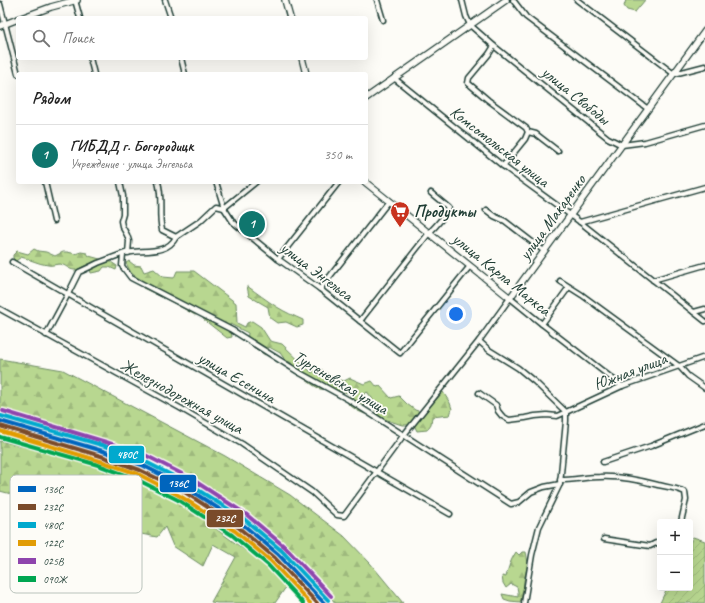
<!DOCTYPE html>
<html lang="ru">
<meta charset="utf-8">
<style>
:root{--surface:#fff;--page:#f2f2f2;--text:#222;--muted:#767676;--line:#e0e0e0;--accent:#0f766e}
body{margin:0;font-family:Caveat,sans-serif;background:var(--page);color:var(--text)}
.controls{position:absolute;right:12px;bottom:12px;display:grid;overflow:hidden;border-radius:4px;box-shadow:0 4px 16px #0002}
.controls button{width:36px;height:36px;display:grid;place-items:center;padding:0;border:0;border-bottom:1px solid var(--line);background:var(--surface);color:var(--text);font:20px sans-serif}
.you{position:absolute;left:456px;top:314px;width:14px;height:14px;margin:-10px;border:3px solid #fff;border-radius:50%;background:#1a73e8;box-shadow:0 0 0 6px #1a73e833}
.badge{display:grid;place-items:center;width:26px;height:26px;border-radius:50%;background:var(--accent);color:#fff;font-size:13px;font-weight:700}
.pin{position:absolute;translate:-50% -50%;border:2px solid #fff;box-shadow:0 1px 4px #0006}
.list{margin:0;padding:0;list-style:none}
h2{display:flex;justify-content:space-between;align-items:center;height:52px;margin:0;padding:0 16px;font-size:17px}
h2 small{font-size:13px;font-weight:400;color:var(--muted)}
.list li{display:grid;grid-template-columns:26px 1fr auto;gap:12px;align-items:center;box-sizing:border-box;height:60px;padding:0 16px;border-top:1px solid var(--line)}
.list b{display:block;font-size:15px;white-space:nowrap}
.list p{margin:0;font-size:13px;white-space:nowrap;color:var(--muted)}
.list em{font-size:13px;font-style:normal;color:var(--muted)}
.icon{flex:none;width:22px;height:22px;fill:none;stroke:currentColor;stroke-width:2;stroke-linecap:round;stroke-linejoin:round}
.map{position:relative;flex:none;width:705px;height:603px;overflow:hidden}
.search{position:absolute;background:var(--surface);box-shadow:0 4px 16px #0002;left:16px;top:16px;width:352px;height:44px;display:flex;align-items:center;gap:10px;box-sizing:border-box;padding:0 14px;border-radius:4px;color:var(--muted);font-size:15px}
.panel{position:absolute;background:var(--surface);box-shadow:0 4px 16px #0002;left:16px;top:72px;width:352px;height:112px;border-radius:4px}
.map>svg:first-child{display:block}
</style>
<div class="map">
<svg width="705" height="603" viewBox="0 0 705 603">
<defs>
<pattern id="forest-firs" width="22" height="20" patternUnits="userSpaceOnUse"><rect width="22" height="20" fill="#b8d790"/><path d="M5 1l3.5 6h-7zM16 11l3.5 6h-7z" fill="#9eb97d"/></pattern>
<pattern id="garden-furrows" width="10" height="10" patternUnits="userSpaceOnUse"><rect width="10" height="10" fill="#b8d790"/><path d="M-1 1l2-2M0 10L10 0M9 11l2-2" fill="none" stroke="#9eb97d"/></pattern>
</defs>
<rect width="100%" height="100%" fill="#fdfcf7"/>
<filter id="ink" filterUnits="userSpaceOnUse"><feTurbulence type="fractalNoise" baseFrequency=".025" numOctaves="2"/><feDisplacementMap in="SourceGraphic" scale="8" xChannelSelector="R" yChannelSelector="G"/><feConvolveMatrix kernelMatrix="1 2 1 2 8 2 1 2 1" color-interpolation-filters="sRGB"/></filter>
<g filter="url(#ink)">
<polygon fill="#b8d790" stroke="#6c8a62" points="626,0 645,0 635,12 627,10 624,6"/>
<g fill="url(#forest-firs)" stroke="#6c8a62">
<path d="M34 249 38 251 46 252 55 256 63 252H67L72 253 75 254 81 252 87 253 89 256 111 262 117 266 116 270 109 267H104L101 271 91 273 89 264C85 265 79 270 75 270 69 270 66 265 60 264 56 264 52 266 48 265 38 264 30 259 21 257L16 261 13 258V255L17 251 28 254Z"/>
<path d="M129 261 134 265 141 266 144 272 154 269 163 277 174 278 177 271H194L236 303 237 323 245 327 247 323 252 321 261 327 270 341 282 344 312 373 316 368C325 369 326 375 334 378 337 380 341 380 344 381L350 378 364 384 372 381 377 387 380 386 391 398 399 396 407 404 415 410 425 413 434 402 443 392 450 403 452 409 450 415 432 417 431 424 427 430 417 431 414 425H402L384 419 376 413 372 398 367 392 362 396 364 404 365 414 358 411 348 404 351 394 341 391 320 389 313 385 298 374 290 362 286 361 280 353 269 347 265 355 247 342 248 333 230 324 232 337 227 338 203 319 205 313 195 315 170 301 143 288 139 283 141 280 131 273 126 263Z"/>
<path d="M247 286C257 293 266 300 277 307 285 312 294 316 303 320V325L297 327 286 322 277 323 270 318 268 307 249 296Z"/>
<polygon points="0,359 63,370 225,456 290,495 344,536 370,563 403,603 335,603 313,572 253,524 187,483 114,450 45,426 0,415"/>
<polygon points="0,441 99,465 159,490 205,521 253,556 276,575 286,587 275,603 217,603 211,602 236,557 213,544 203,566 173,546 165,527 157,537 125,531 112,521 0,491"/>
<path d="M516 552 519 555 522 552H526L528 563 524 581 523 593 520 602 510 601 504 599 502 594 518 597V592L517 587 511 584 506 588 503 583 502 576 506 577C508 568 511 559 516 552Z"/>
</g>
<polygon fill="url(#garden-furrows)" stroke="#6c8a62" points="693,537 705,541 705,603 660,603 667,588 690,588 690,543"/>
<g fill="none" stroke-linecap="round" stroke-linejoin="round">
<g stroke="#1f3d34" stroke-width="7">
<g id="street">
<polyline points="75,0 80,18"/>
<polyline points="165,0 171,18"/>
<polyline points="377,0 383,20"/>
<polyline points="462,0 466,16 470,25 494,46 608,138 622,145 645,142 705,125"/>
<polyline points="513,0 526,17 648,109"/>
<polyline points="577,0 674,74 705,66"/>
<polyline points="0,4 18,74"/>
<polyline points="494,46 489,54 469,78 468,83 488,100 526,128 528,132 536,134 558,151"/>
<polyline points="90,58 94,74"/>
<polyline points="181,58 185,74"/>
<polyline points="394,78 503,166 580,222 705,321"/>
<polyline points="503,166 525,139 528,132"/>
<polyline points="45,182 54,221"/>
<polyline points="120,182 123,196 123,214 121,221 122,226 127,235 129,241 128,253"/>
<path d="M158 182C163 198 158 214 162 230L176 237"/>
<polyline points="216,182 224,208 233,222 278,259 320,289 400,353 470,266"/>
<polyline points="486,210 494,216 505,221 544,251"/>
<polyline points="580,222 705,187"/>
<polyline points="123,254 122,266 131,278 232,330 300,373 349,400 511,504 519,502 531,492 544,487 560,484"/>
<polyline points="278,259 339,182"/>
<polyline points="12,262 450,514"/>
<polyline points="653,280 705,265"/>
<polyline points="560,281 582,295 679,366 688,376 705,388"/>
<polyline points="320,289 389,201"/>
<polyline points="0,309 180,408 242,444 312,492 337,515 344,516 403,436 479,341 510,298 542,324 622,386"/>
<polyline points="694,312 705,309"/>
<path d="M360 321 429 233C437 225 444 217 449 208L431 193"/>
<polyline points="542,324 569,287"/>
<path d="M46 335 68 294 79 272C86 269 92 266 98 263 106 260 114 257 122 254 139 248 166 257 176 237L200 221 216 206 224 208 256 182"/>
<polyline points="479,341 489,350 518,368 535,382 566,412"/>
<polyline points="479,393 496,405 498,411 502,416 509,420 525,418 535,416 547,415 557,416 566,412 622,386 705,357"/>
<polyline points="603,462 651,446 705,424"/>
<path d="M560 480C574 480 587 477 600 477 620 476 639 480 658 485 667 487 676 488 685 492L686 500 681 522"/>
<polyline points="604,539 650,546 656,543 660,543"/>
<polyline points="524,603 532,555 539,527 560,484 566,421 566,412"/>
</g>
</g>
<g stroke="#1f3d34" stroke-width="8">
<g id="secondary">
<polyline points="285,0 290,18"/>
<polyline points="21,18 51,7 77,0"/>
<polyline points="0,26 18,19"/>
<polyline points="302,58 306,74"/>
<polyline points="366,98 506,0"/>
<polyline points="365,182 510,298 705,31"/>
</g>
</g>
<use href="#street" stroke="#fdfcf7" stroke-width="4"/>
<use href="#secondary" stroke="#fdfcf7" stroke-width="5.5"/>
<g stroke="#fdfcf7" stroke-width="7">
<polyline id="rail-1" points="0,421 103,451 142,465 185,487 241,523 278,554 324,603"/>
</g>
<g stroke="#fdfcf7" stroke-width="7">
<polyline id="rail-2" points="0,426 101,456 140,470 183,491 238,527 275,558 317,603"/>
</g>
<g stroke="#fdfcf7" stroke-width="7">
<polyline id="rail-3" points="1,416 105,446 144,461 187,483 244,519 282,551 328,600"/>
</g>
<g stroke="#fdfcf7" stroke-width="7">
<polyline id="rail-4" points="0,431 100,461 138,474 180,496 235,531 271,561 310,603"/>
</g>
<g stroke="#fdfcf7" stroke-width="7">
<polyline id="rail-5" points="3,411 106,442 147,456 190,478 247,515 285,547 331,596"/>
</g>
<g stroke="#fdfcf7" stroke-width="7">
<polyline id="rail-6" points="0,437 98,465 136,479 178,500 232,535 268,565 303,603"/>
</g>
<use href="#rail-1" stroke="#0065bd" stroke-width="4"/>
<use href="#rail-2" stroke="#7a4b2a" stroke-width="4"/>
<use href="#rail-3" stroke="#00a9ce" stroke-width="4"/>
<use href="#rail-4" stroke="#e19c05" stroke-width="4"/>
<use href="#rail-5" stroke="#8e44ad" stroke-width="4"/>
<use href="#rail-6" stroke="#00a651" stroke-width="4"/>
</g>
</g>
<defs>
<g id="supermarket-pin" transform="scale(1)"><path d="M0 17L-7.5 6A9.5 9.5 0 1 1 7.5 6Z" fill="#c8321e" stroke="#fdfcf7"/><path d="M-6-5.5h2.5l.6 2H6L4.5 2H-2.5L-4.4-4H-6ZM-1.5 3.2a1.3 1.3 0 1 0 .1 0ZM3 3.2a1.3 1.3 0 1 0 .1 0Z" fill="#fff"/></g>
</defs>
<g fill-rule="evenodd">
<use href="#supermarket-pin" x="400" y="211"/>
</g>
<g text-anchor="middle" stroke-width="3.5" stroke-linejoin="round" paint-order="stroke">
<g font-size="17" fill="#1f3d34" stroke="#fdfcf7">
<text transform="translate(576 95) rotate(39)" y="6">улица Свободы</text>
<text transform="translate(500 146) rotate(38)" y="6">Комсомольская улица</text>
<text transform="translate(552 217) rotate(-54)" y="6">улица Макаренко</text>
<text transform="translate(317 271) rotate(37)" y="6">улица Энгельса</text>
<text transform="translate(502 274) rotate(39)" y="6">улица Карла Маркса</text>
<text transform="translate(630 371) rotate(-21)" y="6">Южная улица</text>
<text transform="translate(237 377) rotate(30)" y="6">улица Есенина</text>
<text transform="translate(341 382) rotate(31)" y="6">Тургеневская улица</text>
<text transform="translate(182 396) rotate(29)" y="6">Железнодорожная улица</text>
</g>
<g font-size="17" font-weight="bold" fill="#1f3d34" stroke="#fdfcf7" text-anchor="start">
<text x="414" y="217">Продукты</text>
</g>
</g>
<rect x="10" y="475" width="132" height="118" rx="6" fill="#fdfcf7" stroke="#bac3bc" stroke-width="1"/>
<rect x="18" y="486" width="18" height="6" fill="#0065bd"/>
<rect x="18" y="504" width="18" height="6" fill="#7a4b2a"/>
<rect x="18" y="522" width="18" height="6" fill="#00a9ce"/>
<rect x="18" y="540" width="18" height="6" fill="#e19c05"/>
<rect x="18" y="558" width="18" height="6" fill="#8e44ad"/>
<rect x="18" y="576" width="18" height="6" fill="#00a651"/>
<g font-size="11" fill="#1f3d34">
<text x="43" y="493">136С</text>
<text x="43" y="511">232C</text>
<text x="43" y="529">480С</text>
<text x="43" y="547">122С</text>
<text x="43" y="565">025В</text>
<text x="43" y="583">090Ж</text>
</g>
<g stroke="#fdfcf7" stroke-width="1.5">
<rect x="108" y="445" width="37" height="19" rx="4" fill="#00a9ce"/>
<rect x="159" y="474" width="38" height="19" rx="4" fill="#0065bd"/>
<rect x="206" y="509" width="38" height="19" rx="4" fill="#7a4b2a"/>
</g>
<g font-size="11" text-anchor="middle" font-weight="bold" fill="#fff">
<text x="127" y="458">480С</text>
<text x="178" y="487">136С</text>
<text x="225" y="522">232C</text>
</g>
</svg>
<div class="controls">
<button>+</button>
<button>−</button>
</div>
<div class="you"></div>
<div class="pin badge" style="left:252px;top:224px">1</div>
<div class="search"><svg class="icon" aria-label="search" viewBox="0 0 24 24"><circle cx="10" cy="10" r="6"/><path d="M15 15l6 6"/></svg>Поиск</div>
<section class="panel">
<h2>Рядом<small></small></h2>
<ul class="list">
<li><span class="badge">1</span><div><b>ГИБДД г. Богородицк</b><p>Учреждение · улица Энгельса</p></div><em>350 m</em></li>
</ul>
</section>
</div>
